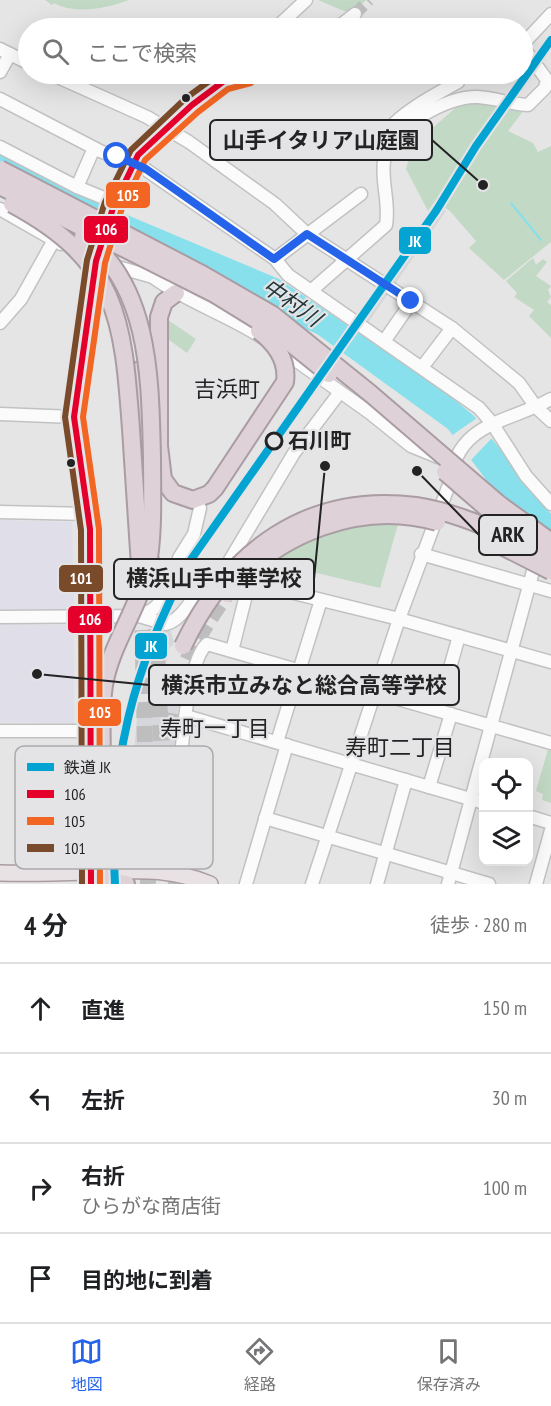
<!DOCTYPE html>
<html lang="ja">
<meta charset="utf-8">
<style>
:root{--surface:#fff;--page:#f2f2f2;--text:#202124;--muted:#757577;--line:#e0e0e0;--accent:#2563eb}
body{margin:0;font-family:"PT Sans Narrow","Noto Sans JP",sans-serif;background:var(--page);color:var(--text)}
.controls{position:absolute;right:18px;bottom:18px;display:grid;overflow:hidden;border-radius:12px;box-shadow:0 6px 24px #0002}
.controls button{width:54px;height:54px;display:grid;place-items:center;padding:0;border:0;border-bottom:2px solid var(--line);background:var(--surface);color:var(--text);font:30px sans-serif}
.stop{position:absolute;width:18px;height:18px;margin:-14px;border:4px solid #2563eb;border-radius:50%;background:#fff}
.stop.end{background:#2563eb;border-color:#fff;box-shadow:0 2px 6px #0008}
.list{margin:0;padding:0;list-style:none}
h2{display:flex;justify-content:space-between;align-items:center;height:78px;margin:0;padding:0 24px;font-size:26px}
h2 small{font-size:20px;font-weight:400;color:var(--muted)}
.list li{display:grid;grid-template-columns:39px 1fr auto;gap:18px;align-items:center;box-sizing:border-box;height:90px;padding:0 24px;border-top:2px solid var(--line)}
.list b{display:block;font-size:22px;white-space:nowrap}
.list p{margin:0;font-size:20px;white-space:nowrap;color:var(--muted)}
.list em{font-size:20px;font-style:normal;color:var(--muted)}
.icon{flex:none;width:33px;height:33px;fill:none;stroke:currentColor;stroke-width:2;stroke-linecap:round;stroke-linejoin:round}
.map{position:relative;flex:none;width:551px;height:884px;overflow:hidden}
.search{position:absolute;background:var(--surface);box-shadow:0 6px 24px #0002;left:18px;right:18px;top:18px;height:66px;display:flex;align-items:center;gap:15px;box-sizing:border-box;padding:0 21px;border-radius:33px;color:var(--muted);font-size:22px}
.sheet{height:438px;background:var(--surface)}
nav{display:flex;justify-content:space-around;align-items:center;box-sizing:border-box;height:84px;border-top:2px solid var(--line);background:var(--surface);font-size:16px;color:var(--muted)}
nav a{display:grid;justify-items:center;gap:3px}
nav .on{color:var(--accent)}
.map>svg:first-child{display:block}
</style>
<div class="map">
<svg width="551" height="884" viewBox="0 0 551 884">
<rect width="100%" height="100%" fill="#e5e5e5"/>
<g fill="#d6d7db">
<polygon points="436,205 446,211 360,334 350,327"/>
<polygon points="163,631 171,631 174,644 168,649 161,705 178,705 173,788 131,789 138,706 154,705"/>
</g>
<g fill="#e0dee9">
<polygon points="0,520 72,522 74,610 0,609"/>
<polygon points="0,624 74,625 74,723 0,722"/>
</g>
<g fill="#c2d9c5">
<path d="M45 0H129C108 8 75 15 54 3L52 5Z"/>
<polygon points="318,0 366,0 355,11 344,11"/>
<polygon points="476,102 524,110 508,131 533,143 538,152 551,146 551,242 504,280 469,248 476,241 450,211 435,201 428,211 406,169 412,146 461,103"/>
<polygon points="533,258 536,265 543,259 547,262 536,276 551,286 548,290 551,297 547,302 551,305 551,338 529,316 534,310 514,297 517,293 506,281"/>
<polygon points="168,320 196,339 187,353 165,337"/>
<polygon points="352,524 398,524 380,588 270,562 285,550"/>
<polygon points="549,746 551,747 551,803 542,800 543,794 536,791"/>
</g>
<polygon fill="#87e0eb" points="0,151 94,201 279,279 443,390 474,416 551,514 551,555 524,530 448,429 317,334 0,194"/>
<polygon fill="#e5e5e5" points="477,418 492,438 471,460 451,436"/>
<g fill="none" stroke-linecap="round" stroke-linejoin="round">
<polyline stroke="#87e0eb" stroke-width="2" points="511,203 541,240"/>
<polyline stroke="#bebebe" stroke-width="12" stroke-dasharray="12 6" stroke-linecap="butt" points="355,14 369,0"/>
<g stroke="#bebebe" stroke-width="16" stroke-dasharray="16 8" stroke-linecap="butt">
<polyline points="152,557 162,754 176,884"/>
<polyline points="142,606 148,884"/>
<path d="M169 729C173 678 198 634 227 594"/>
</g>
<g stroke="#c2c2c2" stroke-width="15">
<g id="minor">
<polyline points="276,28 306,0"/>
<polyline points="337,28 355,14"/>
<polyline points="522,45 551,14"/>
<polyline points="0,49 28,63"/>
<polyline points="0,72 10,54"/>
<polyline points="51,74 147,117 189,142 275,204 307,234 452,328 519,383 536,407 551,421"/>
<polyline points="0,99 100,151 145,169 275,259 288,275 479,408 492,423 526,476 551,504"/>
<polyline points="0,147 77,187 116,203"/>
<path d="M388 149 383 140C389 118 438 93 458 82L460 74"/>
<polyline points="77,187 94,148"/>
<polyline points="0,209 61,244"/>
<polyline points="275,259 361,194"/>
<polyline points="107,264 160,279"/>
<path d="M154 278C187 302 228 315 263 338"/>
<path d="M312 290 386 225C390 204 381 182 384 161 389 129 447 95 478 97 495 98 511 104 528 105L545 88 547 80 522 46"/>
<polyline points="0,323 21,299 54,240"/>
<polyline points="385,340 412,301"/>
<polyline points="277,347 370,413 411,446 438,457"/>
<polyline points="423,366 452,328"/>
<polyline points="0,414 74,417"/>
<polyline points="0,512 89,514"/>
<polyline points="421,554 551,591"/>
<polyline points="180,566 179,558 194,534 200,508"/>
<polyline points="184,566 399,619 551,662"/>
<polyline points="221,575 294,453 340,392"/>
<path d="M0 617 139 616C146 613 155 610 159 603 167 588 160 569 184 566 189 569 195 572 197 579 200 595 179 621 166 624L139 616"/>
<polyline points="232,651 249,583"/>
<polyline points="438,710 459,636"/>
<polyline points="186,716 484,803"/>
<polyline points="0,731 89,731"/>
<polyline points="277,742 321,600"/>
<polyline points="429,787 451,714"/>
<polyline points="528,816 551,823"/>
<polyline points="265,818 489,884"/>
<path d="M184 874C184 848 180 822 180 796 179 766 186 662 207 644L551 743"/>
<polyline points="91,884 90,529 74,417 96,261 114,205 138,155 192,105 224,81 248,74"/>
<polyline points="246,884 287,745"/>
<path d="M312 884 399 619 450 482C457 421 509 423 551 399"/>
<polyline points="377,884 406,780"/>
<polyline points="448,884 536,560"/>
<polyline points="536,884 551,830"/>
</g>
</g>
<g stroke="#aa9ca3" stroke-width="18">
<path id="major" d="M0 873C29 874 59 873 88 872 134 871 165 866 210 884"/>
</g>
<g stroke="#aa9ca3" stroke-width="20">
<g id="highway">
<polyline points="176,293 164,302 159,317 159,446 163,479 173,493 193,500 209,494 215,488"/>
<polyline points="140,370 143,433"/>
<polyline points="90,872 107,881 126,884"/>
</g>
</g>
<use href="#minor" stroke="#fbfbfb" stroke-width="12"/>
<use href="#major" stroke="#e9e2e5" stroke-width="15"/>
<use href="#highway" stroke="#ded1d7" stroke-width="16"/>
<g stroke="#aa9ca3" stroke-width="20" stroke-linecap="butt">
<g id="highway-bridge">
<polyline points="0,169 200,273 273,315 371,394 499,504 551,542"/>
<polyline points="0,186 213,293 278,333 329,374"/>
<path d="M12 204C118 261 123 318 131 429 134 474 137 520 140 566"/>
<path d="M83 236C151 286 150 381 152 457 152 494 154 534 147 570 138 610 111 644 104 685 100 711 102 739 102 766 102 805 101 845 101 884"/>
<polyline points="445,472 504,523 551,557"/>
<path d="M215 488 285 382C288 360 276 344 259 331"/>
<polyline points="488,539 551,571"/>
<path d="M227 594C276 533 361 500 437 522"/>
<path d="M183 646C228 551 308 492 416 506 450 511 484 526 515 539"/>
</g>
</g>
<use href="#highway-bridge" stroke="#ded1d7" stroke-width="16"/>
<g stroke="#e4e4e6" stroke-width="10">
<polyline id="bus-1" points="91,884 90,529 74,417 96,261 114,205 138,155 192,105 224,81 248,74"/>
</g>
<g stroke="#e4e4e6" stroke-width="10">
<polyline id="bus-2" points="100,884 99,529 83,417 105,263 122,208 145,160 198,112 228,89 251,83"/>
</g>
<g stroke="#e4e4e6" stroke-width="10">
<polyline id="bus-3" points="82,884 81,530 65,417 87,260 105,202 131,150 186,98 219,74"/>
</g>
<use href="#bus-1" stroke="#e4002b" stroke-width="6"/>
<use href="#bus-2" stroke="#f26522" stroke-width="6"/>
<use href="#bus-3" stroke="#7a4b2a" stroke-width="6"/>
<g stroke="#e4e4e6" stroke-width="12">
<path id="rail-1" d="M115 884C108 763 133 667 190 561L436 211 476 146 551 40"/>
</g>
<use href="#rail-1" stroke="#04a4d2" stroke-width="8"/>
</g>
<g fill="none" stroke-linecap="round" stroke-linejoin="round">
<polyline stroke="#2563eb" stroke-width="8" points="117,156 146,169 274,259 307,234 411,301"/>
</g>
<g fill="#232324" stroke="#e4e4e6" stroke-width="2">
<circle cx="186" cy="98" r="5"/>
<circle cx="71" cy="463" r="5"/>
</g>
<circle fill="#e4e4e6" stroke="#232324" stroke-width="3" cx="274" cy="441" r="8"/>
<g text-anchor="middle" stroke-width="4.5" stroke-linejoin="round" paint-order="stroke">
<g font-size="21" font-weight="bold" fill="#232324" stroke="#e4e4e6" text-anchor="start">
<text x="288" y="448">石川町</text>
</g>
<g font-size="22" font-style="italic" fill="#22383b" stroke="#e4e4e6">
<text transform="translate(292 302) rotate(35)" y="8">中村川</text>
</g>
<g font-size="22" fill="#232324" stroke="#e4e4e6">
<text x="227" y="397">吉浜町</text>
<text x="215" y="736">寿町一丁目</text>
<text x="400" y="755">寿町二丁目</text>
</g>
</g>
<rect x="15" y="746" width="198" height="123" rx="9" fill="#e4e4e6" stroke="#aaaaac" stroke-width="1.5"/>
<rect x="27" y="763" width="27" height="8" fill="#04a4d2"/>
<rect x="27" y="790" width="27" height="8" fill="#e4002b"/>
<rect x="27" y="817" width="27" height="8" fill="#f26522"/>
<rect x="27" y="844" width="27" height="8" fill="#7a4b2a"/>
<g font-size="16" fill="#232324">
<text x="64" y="773">鉄道 JK</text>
<text x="64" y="800">106</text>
<text x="64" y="827">105</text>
<text x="64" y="854">101</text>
</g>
<path fill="none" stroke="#232324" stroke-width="2" d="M483 185L432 140M417 471L479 535M325 466L314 579M37 674L149 685"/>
<g fill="#232324" stroke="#e4e4e6" stroke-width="2">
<circle cx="483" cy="185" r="6"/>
<circle cx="417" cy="471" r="6"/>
<circle cx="325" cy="466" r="6"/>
<circle cx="37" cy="674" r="6"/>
</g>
<g fill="#e4e4e6" stroke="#232324" stroke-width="2">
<rect x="210" y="120" width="222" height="40" rx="6"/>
<rect x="479" y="515" width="58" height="40" rx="6"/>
<rect x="114" y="559" width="200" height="40" rx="6"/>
<rect x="149" y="665" width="310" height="40" rx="6"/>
</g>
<g font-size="22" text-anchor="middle" font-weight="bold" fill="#232324">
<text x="321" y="148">山手イタリア山庭園</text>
<text x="508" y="542">ARK</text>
<text x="214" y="586">横浜山手中華学校</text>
<text x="304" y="693">横浜市立みなと総合高等学校</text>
</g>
<g stroke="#e4e4e6" stroke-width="2">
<rect x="105" y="181" width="46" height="28" rx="6" fill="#f26522"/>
<rect x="83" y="215" width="46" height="29" rx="6" fill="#e4002b"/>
<rect x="398" y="226" width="34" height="29" rx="6" fill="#04a4d2"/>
<rect x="58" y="564" width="46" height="29" rx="6" fill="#7a4b2a"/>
<rect x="67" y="605" width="46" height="29" rx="6" fill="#e4002b"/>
<rect x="134" y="632" width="34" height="28" rx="6" fill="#04a4d2"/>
<rect x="77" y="698" width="45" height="29" rx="6" fill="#f26522"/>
</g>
<g font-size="16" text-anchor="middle" font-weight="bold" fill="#fff">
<text x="128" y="201">105</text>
<text x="106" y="235">106</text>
<text x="415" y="247">JK</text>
<text x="81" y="584">101</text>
<text x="90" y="625">106</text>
<text x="151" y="652">JK</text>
<text x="100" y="718">105</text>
</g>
</svg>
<div class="controls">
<button><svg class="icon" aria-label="locate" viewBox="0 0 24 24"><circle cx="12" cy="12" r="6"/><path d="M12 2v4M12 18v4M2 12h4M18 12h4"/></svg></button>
<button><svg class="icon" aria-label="layers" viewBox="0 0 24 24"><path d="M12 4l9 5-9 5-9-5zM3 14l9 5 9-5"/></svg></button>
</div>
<div class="stop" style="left:117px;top:156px"></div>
<div class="stop end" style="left:411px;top:301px"></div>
<div class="search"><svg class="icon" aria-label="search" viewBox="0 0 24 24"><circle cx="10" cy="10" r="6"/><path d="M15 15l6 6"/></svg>ここで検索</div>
</div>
<section class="sheet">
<h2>4 分<small>徒歩 · 280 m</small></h2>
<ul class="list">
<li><svg class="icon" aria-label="ahead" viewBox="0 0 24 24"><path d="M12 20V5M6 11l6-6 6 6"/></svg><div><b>直進</b></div><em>150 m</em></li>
<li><svg class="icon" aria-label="left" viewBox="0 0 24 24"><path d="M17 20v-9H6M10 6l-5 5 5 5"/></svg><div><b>左折</b></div><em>30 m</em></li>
<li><svg class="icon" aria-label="right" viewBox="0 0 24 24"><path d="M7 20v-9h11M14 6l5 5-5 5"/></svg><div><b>右折</b><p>ひらがな商店街</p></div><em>100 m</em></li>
<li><svg class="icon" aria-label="arrive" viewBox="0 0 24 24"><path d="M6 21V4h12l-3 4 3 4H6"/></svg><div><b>目的地に到着</b></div></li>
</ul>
</section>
<nav>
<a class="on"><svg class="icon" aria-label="map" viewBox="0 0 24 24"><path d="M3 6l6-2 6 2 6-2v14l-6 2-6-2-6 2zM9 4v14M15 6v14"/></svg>地図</a>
<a><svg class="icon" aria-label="directions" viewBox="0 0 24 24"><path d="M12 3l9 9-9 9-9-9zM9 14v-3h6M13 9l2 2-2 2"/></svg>経路</a>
<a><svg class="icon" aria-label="saved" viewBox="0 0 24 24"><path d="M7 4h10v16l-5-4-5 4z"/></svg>保存済み</a>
</nav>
